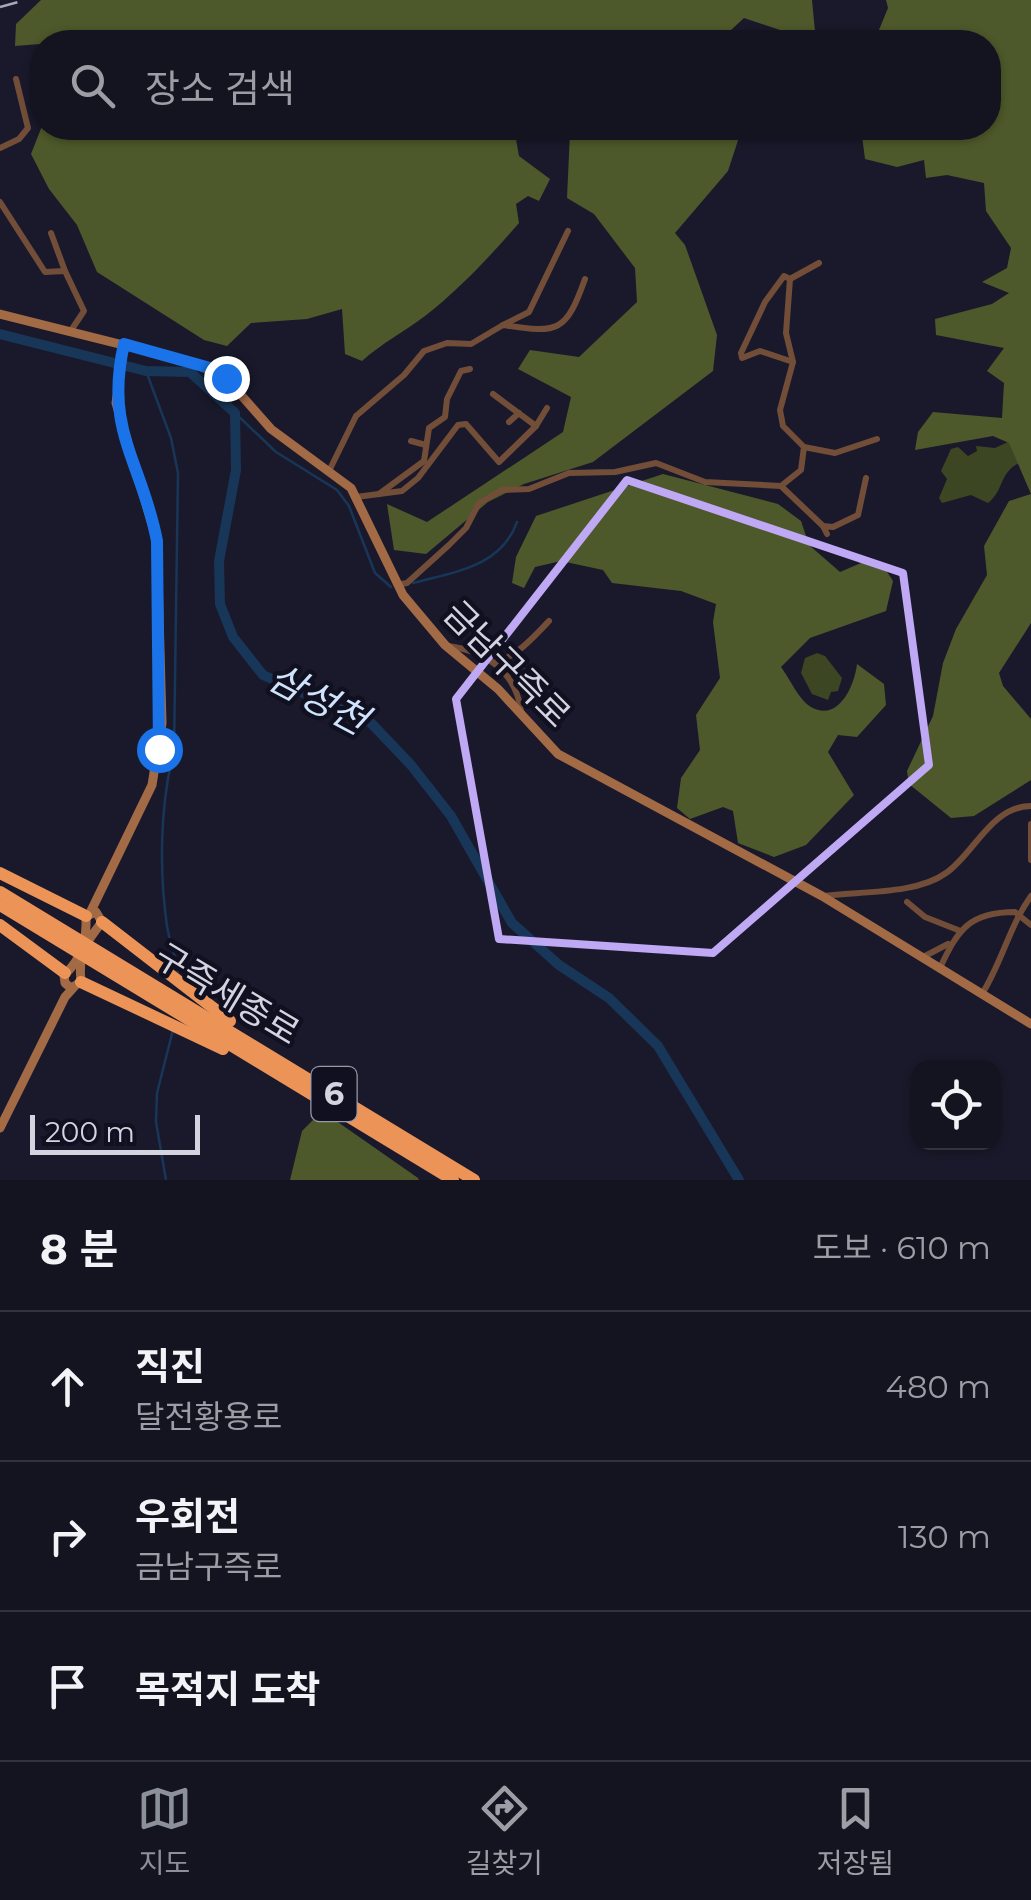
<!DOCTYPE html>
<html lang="ko">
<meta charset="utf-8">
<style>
:root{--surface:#141320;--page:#21202d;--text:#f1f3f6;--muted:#9d9ea5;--line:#33323e;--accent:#8c9099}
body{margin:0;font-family:Montserrat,"Noto Sans KR",sans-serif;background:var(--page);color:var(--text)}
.controls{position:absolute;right:30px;bottom:30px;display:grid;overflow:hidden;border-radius:20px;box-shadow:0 2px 8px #0004}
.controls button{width:90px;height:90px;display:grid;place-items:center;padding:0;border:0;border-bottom:2px solid var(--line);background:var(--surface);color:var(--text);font:50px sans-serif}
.scale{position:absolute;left:30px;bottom:25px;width:170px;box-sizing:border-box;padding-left:10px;border:5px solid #d3d4e0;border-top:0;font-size:28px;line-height:35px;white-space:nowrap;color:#d3d4e0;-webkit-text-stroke:8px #111021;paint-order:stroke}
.stop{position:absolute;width:30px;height:30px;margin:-22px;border:8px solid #1a73e8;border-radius:50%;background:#fff}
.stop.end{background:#1a73e8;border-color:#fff;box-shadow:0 2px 10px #0008}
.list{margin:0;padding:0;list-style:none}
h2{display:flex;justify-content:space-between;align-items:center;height:130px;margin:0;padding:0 40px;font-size:42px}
h2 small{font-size:32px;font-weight:400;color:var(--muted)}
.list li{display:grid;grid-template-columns:65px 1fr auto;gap:30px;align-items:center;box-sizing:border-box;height:150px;padding:0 40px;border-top:2px solid var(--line)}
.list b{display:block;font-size:38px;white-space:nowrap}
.list p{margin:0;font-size:32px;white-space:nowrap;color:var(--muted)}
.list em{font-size:32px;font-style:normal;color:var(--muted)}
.icon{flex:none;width:55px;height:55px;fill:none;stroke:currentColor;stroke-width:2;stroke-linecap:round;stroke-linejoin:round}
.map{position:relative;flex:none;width:1031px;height:1180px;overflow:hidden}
.search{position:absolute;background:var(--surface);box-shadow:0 2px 8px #0004;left:30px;right:30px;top:30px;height:110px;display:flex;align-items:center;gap:25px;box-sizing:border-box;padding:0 35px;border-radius:40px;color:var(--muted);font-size:38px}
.sheet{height:580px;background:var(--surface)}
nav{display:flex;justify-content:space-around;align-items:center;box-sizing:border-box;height:140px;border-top:2px solid var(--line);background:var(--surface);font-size:28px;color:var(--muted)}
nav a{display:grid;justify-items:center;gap:5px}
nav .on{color:var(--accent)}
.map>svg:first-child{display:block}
</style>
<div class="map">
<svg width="1031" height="1180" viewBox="0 0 1031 1180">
<rect width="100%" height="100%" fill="#1a192b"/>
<g fill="#3d4623">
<path d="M1023 435 1019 463C999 473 1004 491 988 503L971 495 942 503 939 498 947 479 941 471 951 449 958 447 968 456 977 451 976 446 995 448Z"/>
<polygon points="817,653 825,656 842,678 838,691 831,692 828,700 812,694 801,673 805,658"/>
</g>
<g fill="#4d592a">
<polygon points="41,0 812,0 816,42 744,18 730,31 736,42 42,42 42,54 40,44 15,46 16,24"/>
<polygon points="886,0 1031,0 1031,623 999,673 1003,686 1031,719 1031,780 974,816 951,818 909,784 907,771 933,716 943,663 956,629 987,575 984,546 1009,501 1031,494 1009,443 993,436 915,450 918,432 933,412 1002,418 1004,383 987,371 1004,348 936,335 935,319 992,304 1009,293 982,282 1007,268 1011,248 986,211 984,183 947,175 926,178 924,160 897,167 865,159 861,128 988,128 988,42 874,42 888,8"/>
<path d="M42 126 514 128 519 156 550 179 539 201 528 196 516 204 519 223C491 255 460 289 425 316 404 332 382 343 362 361L345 354 342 309 307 319 251 323 227 346 204 340 97 272 77 225 49 189 31 154Z"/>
<polygon points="577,128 742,128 728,171 675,233 685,245 717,335 713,371 593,462 524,484 488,502 426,554 394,550 387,504 427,522 563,432 571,397 518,369 530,350 579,357 637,302 635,268 594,214 567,198 570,132"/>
<path d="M663 474 778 504 801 521 809 545 840 572 861 563 882 564 893 581 886 611 810 638 781 667C790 679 799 700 811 707 839 723 855 684 857 664L884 684 886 705 857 737 838 735 828 752 854 795 806 845 774 857 738 843 733 811 723 807 690 819 677 808 681 778 700 750 696 715 720 678 713 622 716 604 681 591 612 583 603 570 561 561 535 567 524 588 512 583 516 557 536 516Z"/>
<polygon points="322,1111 418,1178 419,1180 290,1180 302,1131"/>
</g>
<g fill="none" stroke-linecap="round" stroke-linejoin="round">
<g stroke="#183658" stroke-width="2.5">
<path d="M146 371 171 438 178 473 174 750C160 805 159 870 167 926 169 941 176 956 178 972"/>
<polyline points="235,413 276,452 337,490 349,506 375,573 391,587"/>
<path d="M413 583C454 572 501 567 517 522"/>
<polyline points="166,1180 156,1122 157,1093 173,1030"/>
</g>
<polyline stroke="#183658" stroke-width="10" points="0,334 146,371 190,372 235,413 236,470 219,561 220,604 233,637 263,675 371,723 411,765 451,816 512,923 559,965 609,998 658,1046 739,1180"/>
<g stroke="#724e38" stroke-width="6">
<polyline points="0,148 19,139 28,128 16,79"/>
<polyline points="0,202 45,272 65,271 84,311 70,332"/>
<polyline points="51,233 65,271"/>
<polyline points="790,279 784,276 765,302 741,353 742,358 760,351 793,362"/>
<polyline points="503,325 529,312 568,231"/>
<polyline points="493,394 536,426"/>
<polyline points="509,422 519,413"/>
<polyline points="411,441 426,445"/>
<polyline points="804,447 783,426 780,410 793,362 786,333 790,279 819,263"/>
<path d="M329 471 356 416 404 375 424 351 447 343 471 344 503 325C559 334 566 332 585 279"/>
<polyline points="781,486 801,470 804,447 835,453 877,439"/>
<polyline points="379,494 424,461 429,428 445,417 447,399 461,371 470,369"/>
<polyline points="356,497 402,491 418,478 458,425 466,424 499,462 536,426 547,408"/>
<polyline points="827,534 823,526 833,527 858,515 866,478"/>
<polyline points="397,585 407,583 449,545 466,528 479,503 502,490 529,489 569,473 615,472 656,463 705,482 781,486 823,526"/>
<path d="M448 646C486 651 516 672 521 711"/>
<path d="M495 662C515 658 535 636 549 621"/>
<polyline points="507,674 523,671"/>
<polyline points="1031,824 1031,860"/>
<path d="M823 896C858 891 916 895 946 873 974 854 991 806 1031 806"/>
<polyline points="907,902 925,917 958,930"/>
<polyline points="923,957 948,944"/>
<path d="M940 968C958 929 970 912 1015 912L1031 925"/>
<path d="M982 994C1002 962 1009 927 1031 896"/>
</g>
<g stroke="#a36a46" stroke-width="9">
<polyline points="0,314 191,362 226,378 271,429 351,488 403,595 445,645 498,689 558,754 822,896 1031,1024"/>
<path d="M96 912 102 922C84 945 78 953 81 982L71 988 65 983 64 975C82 959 87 940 86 916Z"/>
<polyline points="90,913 152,785 162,723 157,541 116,403 124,345"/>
<polyline points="0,1128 65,997 74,987"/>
</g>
<g stroke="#ec9458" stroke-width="12">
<polyline points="0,873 86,916"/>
<polyline points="0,892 474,1180"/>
<polyline points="0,905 453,1180"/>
<polyline points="102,922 230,1021"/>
<polyline points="0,925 65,973"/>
<polyline points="81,982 223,1049"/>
</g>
<polyline stroke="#a8a8b6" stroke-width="2.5" stroke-dasharray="18 18" stroke-linecap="butt" points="0,7 26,0"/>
</g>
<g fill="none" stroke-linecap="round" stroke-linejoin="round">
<path stroke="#1a73e8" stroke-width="12" d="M159 749 157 541C142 462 104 431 124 344L210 368 226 378"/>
</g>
<path fill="none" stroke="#bfa8f4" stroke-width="8" stroke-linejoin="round" d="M627 480 903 573 929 765 713 953 499 939 456 699Z"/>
<g text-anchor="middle" stroke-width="9" stroke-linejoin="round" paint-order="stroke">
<rect fill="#111021" stroke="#9999a7" stroke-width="2.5" x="311.5" y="1067" width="45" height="54" rx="8"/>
<g font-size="32" font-weight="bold" fill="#d3d4e0">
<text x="334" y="1105">6</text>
</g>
<g font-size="35" fill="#d3d4e0" stroke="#111021">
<text transform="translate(507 664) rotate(45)" y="12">금남구즉로</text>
<text transform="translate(227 994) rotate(31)" y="12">구즉세종로</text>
</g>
<g font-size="38" font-style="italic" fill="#cfe4fc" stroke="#111021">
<text transform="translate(318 699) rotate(28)" y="13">삼성천</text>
</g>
</g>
</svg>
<div class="controls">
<button><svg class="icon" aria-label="locate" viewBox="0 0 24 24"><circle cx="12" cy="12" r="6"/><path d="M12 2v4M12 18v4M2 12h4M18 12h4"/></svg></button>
</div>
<div class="scale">200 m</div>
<div class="stop" style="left:159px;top:749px"></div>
<div class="stop end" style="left:226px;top:378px"></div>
<div class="search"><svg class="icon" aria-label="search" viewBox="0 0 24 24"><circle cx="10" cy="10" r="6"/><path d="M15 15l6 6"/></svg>장소 검색</div>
</div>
<section class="sheet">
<h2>8 분<small>도보 · 610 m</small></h2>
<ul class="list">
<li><svg class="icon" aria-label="ahead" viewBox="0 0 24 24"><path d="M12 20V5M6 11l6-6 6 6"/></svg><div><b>직진</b><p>달전황용로</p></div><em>480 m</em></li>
<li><svg class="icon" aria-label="right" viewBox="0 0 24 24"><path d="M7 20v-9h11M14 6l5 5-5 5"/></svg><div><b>우회전</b><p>금남구즉로</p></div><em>130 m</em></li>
<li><svg class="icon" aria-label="arrive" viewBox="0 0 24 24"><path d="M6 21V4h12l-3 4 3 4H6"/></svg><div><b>목적지 도착</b></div></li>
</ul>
</section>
<nav>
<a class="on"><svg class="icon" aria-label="map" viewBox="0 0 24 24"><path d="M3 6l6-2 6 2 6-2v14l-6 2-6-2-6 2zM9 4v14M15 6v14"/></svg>지도</a>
<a><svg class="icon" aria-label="directions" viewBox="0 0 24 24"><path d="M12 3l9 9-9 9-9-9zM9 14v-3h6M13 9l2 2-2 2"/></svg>길찾기</a>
<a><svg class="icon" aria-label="saved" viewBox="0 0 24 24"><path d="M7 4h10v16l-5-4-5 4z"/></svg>저장됨</a>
</nav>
